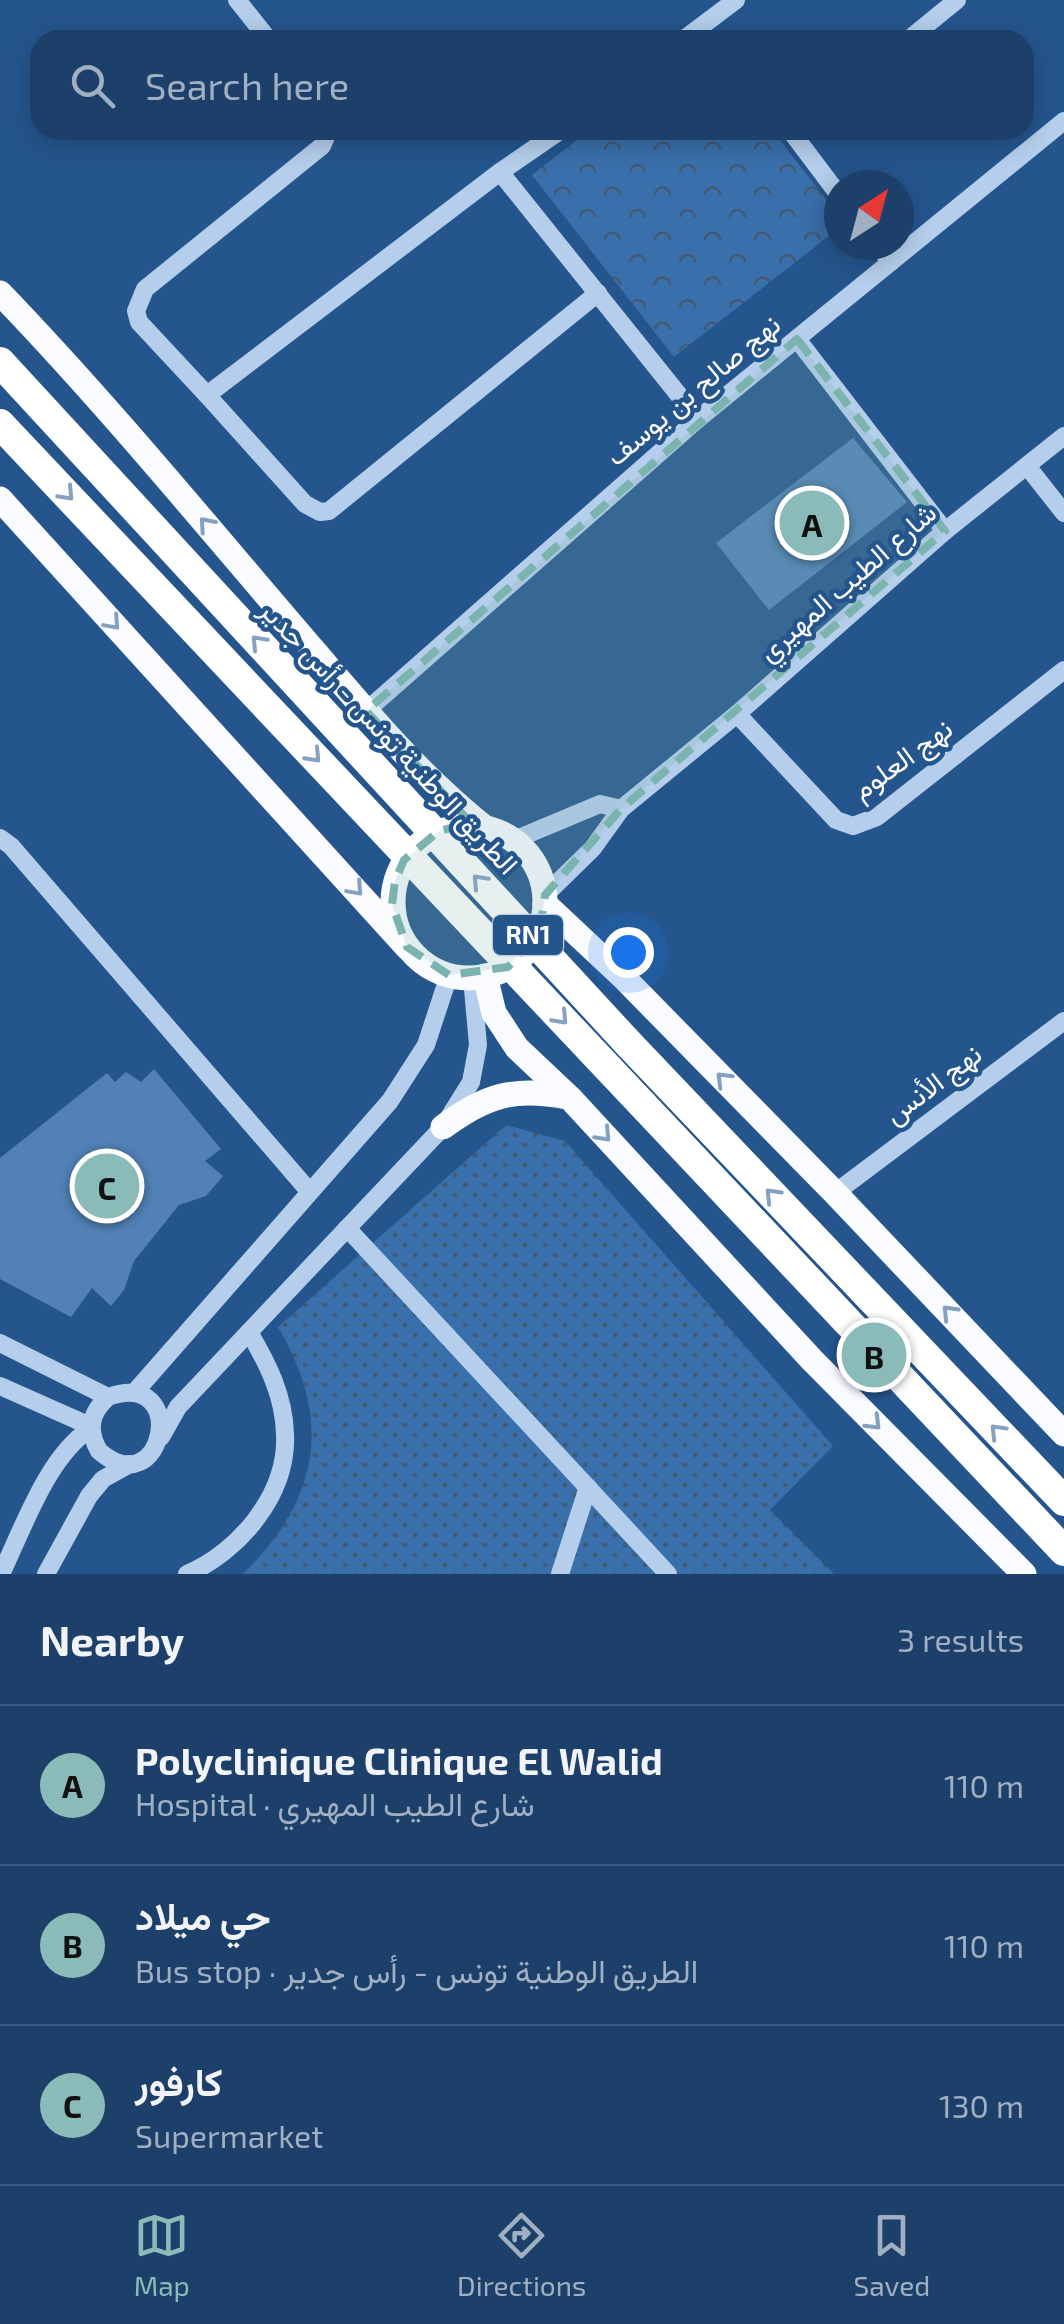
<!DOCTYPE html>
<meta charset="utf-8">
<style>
:root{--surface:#1c406a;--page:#294b72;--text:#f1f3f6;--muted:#a0afc1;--line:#3a597e;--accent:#8bbbb9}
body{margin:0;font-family:"Exo 2",Vazirmatn,sans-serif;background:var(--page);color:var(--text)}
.compass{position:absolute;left:824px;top:170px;width:90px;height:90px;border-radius:50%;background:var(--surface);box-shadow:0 5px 25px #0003;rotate:36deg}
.you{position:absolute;left:628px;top:952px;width:35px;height:35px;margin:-25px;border:8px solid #fff;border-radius:50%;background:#1a73e8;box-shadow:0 0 0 15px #1a73e833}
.badge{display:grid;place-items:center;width:65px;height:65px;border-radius:50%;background:var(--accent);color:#111;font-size:32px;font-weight:700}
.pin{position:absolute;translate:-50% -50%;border:5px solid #fff;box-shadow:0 2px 10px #0006}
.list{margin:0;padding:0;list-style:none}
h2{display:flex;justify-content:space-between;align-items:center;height:130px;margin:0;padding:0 40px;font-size:42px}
h2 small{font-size:32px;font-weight:400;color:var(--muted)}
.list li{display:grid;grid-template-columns:65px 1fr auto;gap:30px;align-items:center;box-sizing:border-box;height:160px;padding:0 40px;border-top:2px solid var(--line)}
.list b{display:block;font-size:38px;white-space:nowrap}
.list p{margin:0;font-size:32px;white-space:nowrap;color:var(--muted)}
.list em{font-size:32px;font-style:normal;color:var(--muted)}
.icon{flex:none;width:55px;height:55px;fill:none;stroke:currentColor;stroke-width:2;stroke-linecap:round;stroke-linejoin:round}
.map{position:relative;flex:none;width:1064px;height:1574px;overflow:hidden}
.search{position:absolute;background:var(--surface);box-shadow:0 5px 25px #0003;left:30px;right:30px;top:30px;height:110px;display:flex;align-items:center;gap:25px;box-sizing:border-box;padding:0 35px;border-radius:30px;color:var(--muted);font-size:38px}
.sheet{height:610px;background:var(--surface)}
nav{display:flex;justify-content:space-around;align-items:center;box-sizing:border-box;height:140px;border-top:2px solid var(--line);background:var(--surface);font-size:28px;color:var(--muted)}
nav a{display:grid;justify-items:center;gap:5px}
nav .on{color:var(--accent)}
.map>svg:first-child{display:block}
</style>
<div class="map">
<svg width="1064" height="1574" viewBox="0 0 1064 1574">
<defs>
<pattern id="grass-dots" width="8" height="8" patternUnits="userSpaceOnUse" patternTransform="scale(2.5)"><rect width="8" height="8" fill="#396faa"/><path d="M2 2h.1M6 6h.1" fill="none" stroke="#445a72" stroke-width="1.8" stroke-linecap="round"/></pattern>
<pattern id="park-crowns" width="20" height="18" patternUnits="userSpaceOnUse" patternTransform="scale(2.5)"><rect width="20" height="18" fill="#396faa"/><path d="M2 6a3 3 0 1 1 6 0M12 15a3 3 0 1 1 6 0" fill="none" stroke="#445a72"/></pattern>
</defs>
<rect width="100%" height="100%" fill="#25558d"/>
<path fill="url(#grass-dots)" d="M506 1125 565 1141 833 1446 770 1510 834 1574H243C320 1498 333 1421 278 1327Z"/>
<polygon fill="url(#park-crowns)" points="590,130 772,130 839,216 839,228 674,357 532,175"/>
<g fill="#5181b6">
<polygon points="853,438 907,502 769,610 716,543"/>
<polygon points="154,1069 221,1149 205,1161 223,1176 206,1196 179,1205 134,1261 124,1290 111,1306 92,1288 71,1317 0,1279 0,1158 107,1073 115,1082 126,1072 141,1082"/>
</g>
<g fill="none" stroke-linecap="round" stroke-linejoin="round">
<g stroke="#b4ceeb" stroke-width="18">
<polyline points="237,0 269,40"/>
<polyline points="683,40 736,0"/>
<polyline points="908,40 957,0"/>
<polyline points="561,130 500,172 207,395 305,504 320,512 329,511 598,293"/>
<polyline points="798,130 793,134 839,195"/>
<polyline points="500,172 698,419"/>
<polyline points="877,245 891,262"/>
<polyline points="797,339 945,531"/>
<polyline points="207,395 139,322 136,311 145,289 322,146 329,130"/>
<polyline points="1027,466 1064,513"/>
<polyline points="366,711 698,419 1064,121"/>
<polyline points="737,714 836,820 853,826 877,817 1064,670"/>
<polyline points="0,838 11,846 309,1191"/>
<polyline points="514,840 600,804 621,809"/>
<polyline points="545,895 593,848 621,809 737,714 945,531 1064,436"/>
<polyline points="835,1193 1064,1021"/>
<polyline points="347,1228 668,1574"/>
<path d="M0 1343 108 1397C191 1368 164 1507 99 1451 87 1430 90 1413 108 1397"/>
<polyline points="0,1386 90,1426"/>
<polyline points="134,1393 390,1101 426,1045 449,975"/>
<polyline points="161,1437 178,1407 443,1127 471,1082 478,1045 472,978"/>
<path d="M1 1574C23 1529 47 1457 90 1429"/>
<polyline points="46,1574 89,1496 103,1479 130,1464"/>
<path d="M187 1574C239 1552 288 1494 285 1434 284 1396 268 1364 249 1332"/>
<polyline points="560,1574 588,1487"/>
</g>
<g stroke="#f9fbff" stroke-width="25">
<path d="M0 293C100 397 192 508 286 618 348 690 410 768 484 827"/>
<polyline points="0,499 407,947"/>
<circle cx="469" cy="902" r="76"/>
<polyline points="545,904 625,979 835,1193 1064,1434"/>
<polyline points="485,976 494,1013 517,1048 570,1098 812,1360 1024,1574"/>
<path d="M443 1127C486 1095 514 1087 567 1097"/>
</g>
<g stroke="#fff" stroke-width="30">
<polyline points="0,362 628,1043 1064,1501"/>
<polyline points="0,424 1064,1551"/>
</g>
</g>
<defs><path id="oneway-chevron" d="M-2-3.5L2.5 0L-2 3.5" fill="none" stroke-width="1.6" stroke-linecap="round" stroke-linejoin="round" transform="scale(2.5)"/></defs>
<g stroke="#87a2c0">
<use href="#oneway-chevron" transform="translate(67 494) rotate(47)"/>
<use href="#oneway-chevron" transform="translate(258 642) rotate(-133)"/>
<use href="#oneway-chevron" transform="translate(314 756) rotate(47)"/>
<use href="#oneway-chevron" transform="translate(479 881) rotate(-133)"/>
<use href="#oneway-chevron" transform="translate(561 1018) rotate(47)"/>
<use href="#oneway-chevron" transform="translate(772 1195) rotate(-134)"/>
<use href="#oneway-chevron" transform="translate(997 1431) rotate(-134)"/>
</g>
<g stroke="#84a0c0">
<use href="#oneway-chevron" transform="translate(206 524) rotate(-131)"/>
<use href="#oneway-chevron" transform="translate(113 623) rotate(48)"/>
<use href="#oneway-chevron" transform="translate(356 889) rotate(48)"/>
<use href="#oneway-chevron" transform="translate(723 1079) rotate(-135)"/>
<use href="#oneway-chevron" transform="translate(604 1135) rotate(47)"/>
<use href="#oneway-chevron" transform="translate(949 1312) rotate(-134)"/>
<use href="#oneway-chevron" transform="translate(874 1423) rotate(45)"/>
</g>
<path fill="#7bb4af" fill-opacity="0.2" stroke="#7bb4af" stroke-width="8" stroke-dasharray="20 12" stroke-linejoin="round" d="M797 339 945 531 621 809 545 895 540 929 508 967 449 975 407 947 392 904 395 881 404 860 439 831 471 823 366 711Z"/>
<g text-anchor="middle" stroke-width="9" stroke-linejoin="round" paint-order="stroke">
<rect fill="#25558d" stroke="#beccdd" stroke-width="2.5" x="493" y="915" width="70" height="40" rx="8"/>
<g font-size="25" font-weight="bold" fill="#fff">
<text x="528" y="944">RN1</text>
</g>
<g font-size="28" fill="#fff" stroke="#25558d">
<text transform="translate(693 390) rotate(-40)" y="10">نهج صالح بن يوسف</text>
<text transform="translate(847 582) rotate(-41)" y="10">شارع الطيب المهيري</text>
<text transform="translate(389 737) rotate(47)" y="10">الطريق الوطنية تونس - رأس جدير</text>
<text transform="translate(902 759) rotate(-36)" y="10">نهج العلوم</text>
<text transform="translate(933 1084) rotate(-37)" y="10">نهج الأنس</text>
</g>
</g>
</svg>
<svg class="compass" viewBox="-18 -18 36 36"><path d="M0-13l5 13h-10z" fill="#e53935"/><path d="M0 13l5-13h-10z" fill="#a0afc1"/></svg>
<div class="you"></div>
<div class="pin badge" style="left:812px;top:523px">A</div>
<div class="pin badge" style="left:874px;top:1355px">B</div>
<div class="pin badge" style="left:107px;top:1186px">C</div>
<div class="search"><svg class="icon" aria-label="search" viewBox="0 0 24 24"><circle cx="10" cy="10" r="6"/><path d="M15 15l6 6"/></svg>Search here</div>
</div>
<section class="sheet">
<h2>Nearby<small>3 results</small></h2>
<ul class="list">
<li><span class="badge">A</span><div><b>Polyclinique Clinique El Walid</b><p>Hospital · شارع الطيب المهيري</p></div><em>110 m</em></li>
<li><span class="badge">B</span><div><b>حي ميلاد</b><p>Bus stop · الطريق الوطنية تونس - رأس جدير</p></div><em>110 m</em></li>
<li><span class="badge">C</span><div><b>كارفور</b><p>Supermarket</p></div><em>130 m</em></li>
</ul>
</section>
<nav>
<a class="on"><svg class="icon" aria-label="map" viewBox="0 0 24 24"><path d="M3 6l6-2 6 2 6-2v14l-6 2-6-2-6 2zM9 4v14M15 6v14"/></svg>Map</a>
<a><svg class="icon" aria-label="directions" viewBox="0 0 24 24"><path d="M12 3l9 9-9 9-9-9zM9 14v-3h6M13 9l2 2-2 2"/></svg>Directions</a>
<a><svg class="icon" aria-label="saved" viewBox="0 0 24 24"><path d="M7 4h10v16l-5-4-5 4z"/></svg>Saved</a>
</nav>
